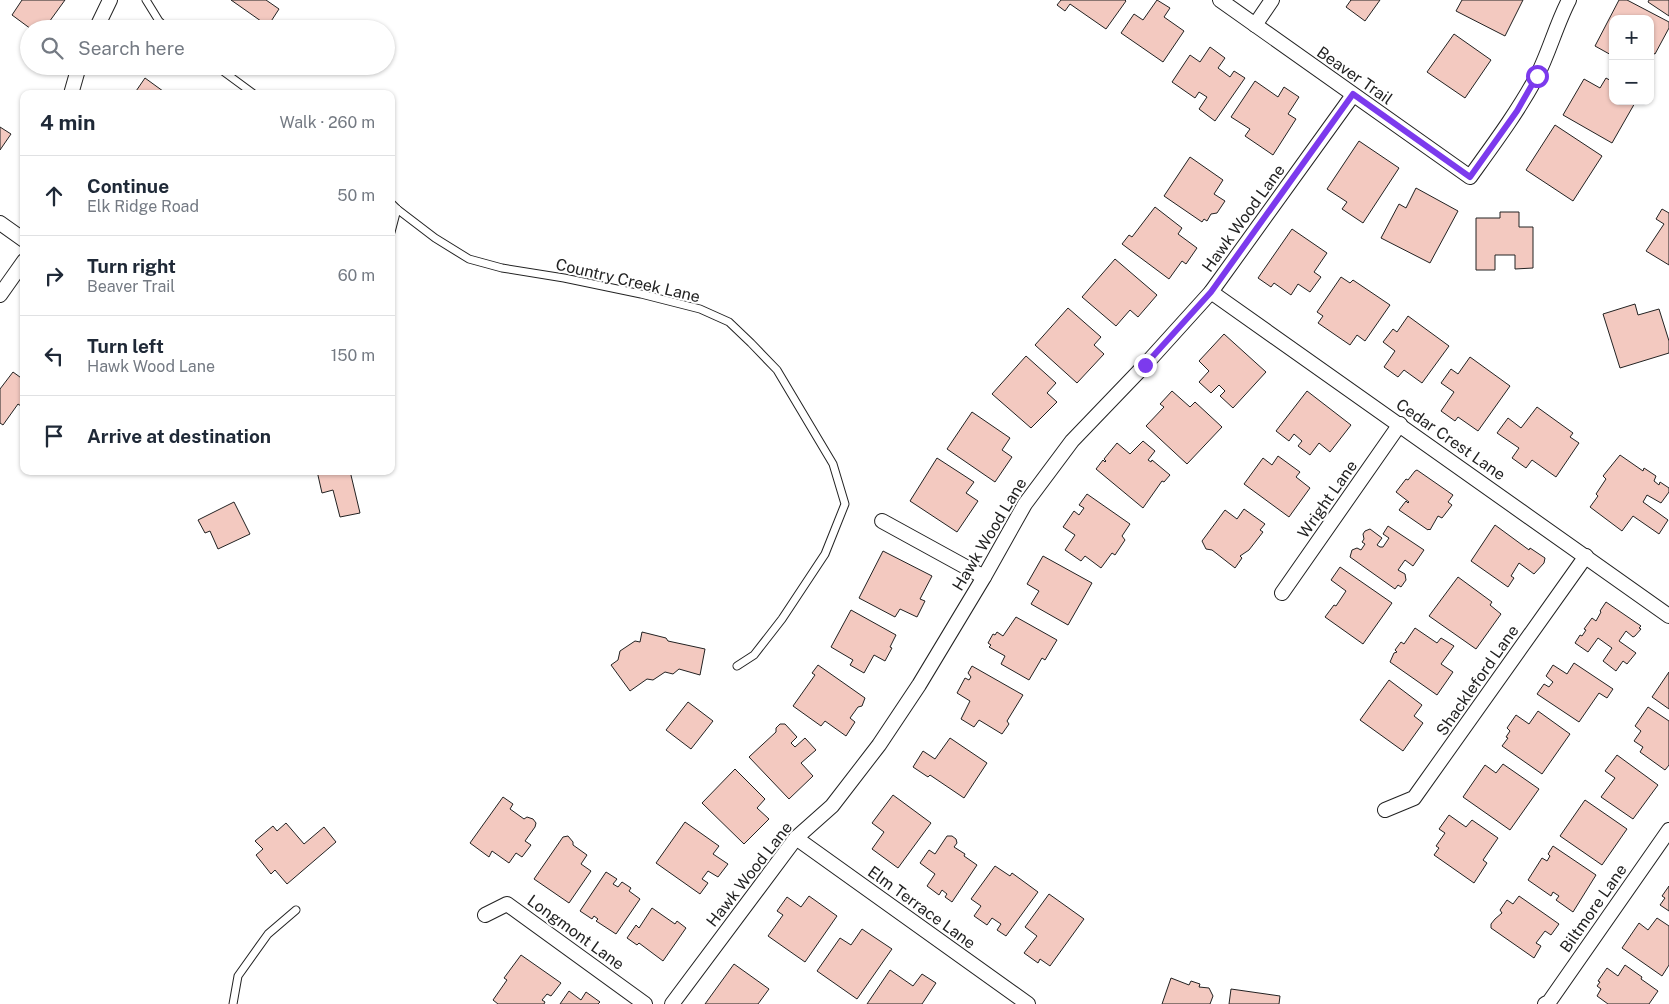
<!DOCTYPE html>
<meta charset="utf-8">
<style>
:root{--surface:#fff;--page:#f6f6f7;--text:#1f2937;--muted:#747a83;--line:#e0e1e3}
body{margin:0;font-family:"Public Sans",sans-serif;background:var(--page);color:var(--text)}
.controls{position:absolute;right:15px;top:15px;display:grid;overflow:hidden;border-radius:10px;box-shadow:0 1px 4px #0004}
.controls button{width:45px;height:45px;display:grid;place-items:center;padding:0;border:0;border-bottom:1px solid var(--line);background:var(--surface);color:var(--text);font:25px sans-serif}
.stop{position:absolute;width:15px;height:15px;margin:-11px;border:4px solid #7c3aed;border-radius:50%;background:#fff}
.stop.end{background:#7c3aed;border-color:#fff;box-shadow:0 1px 5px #0008}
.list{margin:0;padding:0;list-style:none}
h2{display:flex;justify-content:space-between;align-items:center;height:65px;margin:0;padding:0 20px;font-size:21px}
h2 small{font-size:16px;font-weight:400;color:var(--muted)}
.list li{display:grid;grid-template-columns:32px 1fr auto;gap:15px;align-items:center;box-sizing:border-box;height:80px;padding:0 20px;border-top:1px solid var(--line)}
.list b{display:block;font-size:19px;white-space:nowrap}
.list p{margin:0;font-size:16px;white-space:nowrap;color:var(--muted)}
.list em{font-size:16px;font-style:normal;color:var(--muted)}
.icon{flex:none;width:28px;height:28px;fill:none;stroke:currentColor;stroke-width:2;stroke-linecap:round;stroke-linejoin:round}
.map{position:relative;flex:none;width:1669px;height:1004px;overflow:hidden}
.search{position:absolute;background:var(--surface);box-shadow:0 1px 4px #0004;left:20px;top:20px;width:375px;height:55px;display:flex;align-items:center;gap:12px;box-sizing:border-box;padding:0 18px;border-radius:28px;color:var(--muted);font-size:19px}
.panel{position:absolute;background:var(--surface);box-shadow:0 1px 4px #0004;left:20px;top:90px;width:375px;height:385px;border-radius:10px}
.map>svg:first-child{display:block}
</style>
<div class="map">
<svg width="1669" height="1004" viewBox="0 0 1669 1004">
<rect width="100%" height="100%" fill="#fff"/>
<g fill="#f3c9c0" stroke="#222">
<polygon points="22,0 65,0 44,29 31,29 12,15"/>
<polygon points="231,0 266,0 279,9 268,26"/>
<polygon points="1061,0 1125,0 1126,1 1106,29 1070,4 1065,11 1057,5"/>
<polygon points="1157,0 1170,8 1164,17 1184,31 1163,62 1121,33 1134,14 1143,20"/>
<polygon points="1351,0 1350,0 1380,0 1365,21 1346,7"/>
<polygon points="1462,0 1523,0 1505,36 1456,11"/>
<polygon points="1619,0 1627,0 1669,22 1669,28 1655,54 1650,52 1650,19 1613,19 1613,56 1595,46"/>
<polygon points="1649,0 1669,0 1669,16 1648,2"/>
<polygon points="1454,34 1491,60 1465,98 1427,72"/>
<polygon points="1210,47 1225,58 1218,68 1230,77 1234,71 1245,78 1215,121 1199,109 1207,97 1199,92 1195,98 1172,82 1190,55 1200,62"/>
<polygon points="145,78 167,94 134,94"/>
<polygon points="1606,78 1613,82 1613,101 1636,101 1612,143 1563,115 1584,79 1600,88"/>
<polygon points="1255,81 1278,97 1284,87 1299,97 1288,114 1296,119 1273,155 1245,136 1250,129 1231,117"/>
<polygon points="1555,125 1602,156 1573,201 1526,170"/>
<polygon points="0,127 11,134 0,150"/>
<polygon points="1359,141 1399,168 1363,223 1342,209 1347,202 1327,189"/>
<polygon points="1190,157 1223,180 1214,194 1225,201 1217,213 1211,214 1207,221 1204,219 1202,222 1164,196"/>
<polygon points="1416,188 1458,211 1430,263 1381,238 1399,204 1406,208"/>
<polygon points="1155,207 1182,228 1178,234 1197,248 1186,264 1182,261 1169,279 1122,244 1129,235 1132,237"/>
<polygon points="1662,209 1669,213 1669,265 1646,251 1664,224 1656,219"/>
<polygon points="1500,212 1519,212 1519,227 1533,227 1533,268 1515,269 1515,255 1495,255 1495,270 1476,270 1476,218 1500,218"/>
<polygon points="1292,229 1327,253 1314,272 1321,277 1310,292 1298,284 1291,295 1274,283 1271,287 1258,278"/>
<polygon points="1115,259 1157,295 1138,317 1130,310 1116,326 1082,297"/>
<polygon points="1341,277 1350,283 1353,280 1390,305 1365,341 1357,335 1350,345 1318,323 1323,316 1317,312"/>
<polygon points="1635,304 1638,315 1659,309 1669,341 1669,353 1620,368 1603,314"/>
<polygon points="1068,308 1101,337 1094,345 1104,354 1077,383 1035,345"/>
<polygon points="1408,316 1449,346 1422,383 1404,370 1398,377 1384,367 1395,351 1383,342 1393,329 1397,332"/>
<polygon points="1224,334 1266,372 1233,408 1220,396 1225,391 1219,385 1211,393 1199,382 1209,371 1199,361"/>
<polygon points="1026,356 1056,383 1047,393 1057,402 1031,428 992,394"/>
<polygon points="1470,357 1510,386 1478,431 1458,417 1455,421 1441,411 1454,392 1441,383 1451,369 1458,374"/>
<polygon points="13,372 24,380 24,408 18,404 3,425 0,423 0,389"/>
<polygon points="1172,391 1190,407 1195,402 1222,427 1187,464 1146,426 1164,407 1160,404"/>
<polygon points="1307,391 1351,425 1330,452 1319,443 1310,455 1298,446 1302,441 1294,434 1289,441 1276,431"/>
<polygon points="1537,407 1573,433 1570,437 1579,443 1556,477 1532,460 1526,468 1512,458 1519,448 1497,433 1508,418 1521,428"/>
<polygon points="972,412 1010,438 1002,450 1012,457 995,482 947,449"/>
<polygon points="1143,441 1155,451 1148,460 1151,462 1152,460 1170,475 1164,482 1162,481 1143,508 1096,469 1103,460 1105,462 1106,461 1104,459 1117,443 1130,454"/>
<polygon points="1620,455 1643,471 1644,468 1656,476 1654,481 1659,485 1660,482 1669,488 1669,492 1661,503 1647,495 1643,502 1668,520 1659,534 1633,516 1622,531 1590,507 1598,496 1596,494 1606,479 1603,476"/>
<polygon points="1278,456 1300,472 1296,477 1310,488 1289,517 1244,484 1263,458 1272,465"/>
<polygon points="937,458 974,482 966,493 978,501 957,532 910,501"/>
<polygon points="1417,470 1453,495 1448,502 1452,505 1442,518 1438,516 1430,530 1429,529 1428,530 1399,510 1406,501 1408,503 1409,502 1396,492 1406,479 1408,480 1415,471"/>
<polygon points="317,471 350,471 360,513 340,517 333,490 322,493"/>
<polygon points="1087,494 1130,524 1122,536 1125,540 1115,555 1112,553 1101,568 1085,556 1081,561 1065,550 1075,535 1063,527 1074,511 1079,515 1084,508 1079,505"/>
<polygon points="234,502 250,534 218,549 210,531 205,533 198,520"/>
<polygon points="1244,509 1265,524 1260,530 1263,532 1249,550 1240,556 1242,558 1235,568 1212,550 1206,549 1202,541 1225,510 1237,519"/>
<polygon points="1495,525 1529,550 1530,548 1545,558 1544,563 1534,574 1519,563 1511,576 1514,578 1508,587 1471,561"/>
<polygon points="1388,526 1424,550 1413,566 1405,560 1398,570 1405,574 1406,580 1401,587 1398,585 1395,589 1350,557 1352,550 1357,548 1361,550 1365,544 1362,542 1364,539 1363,534 1365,531 1370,529 1382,538 1377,545 1380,547 1383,547 1389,538 1383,534"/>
<polygon points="883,551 932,576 920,599 925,601 917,617 900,609 895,617 859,598"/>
<polygon points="1043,556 1092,583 1068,625 1031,604 1039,591 1027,584"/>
<polygon points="1340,567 1392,603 1363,644 1325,617 1334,605 1336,606 1346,591 1331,580"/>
<polygon points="1458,577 1492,602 1490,605 1501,614 1476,649 1429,616"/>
<polygon points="1606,602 1641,626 1639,628 1641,629 1635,636 1633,637 1626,631 1619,641 1636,653 1627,664 1623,661 1616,671 1603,661 1612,648 1598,638 1588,652 1575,643 1580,635 1582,636 1586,630 1584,629 1592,618 1596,621 1601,612 1600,611"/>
<polygon points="851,610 896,635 890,647 892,648 885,661 874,655 864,673 850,665 853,660 831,647"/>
<polygon points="1016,617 1057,640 1045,660 1042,658 1029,680 1001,664 1005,656 989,647 991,645 988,643 993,634 995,635 997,632 1003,636"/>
<polygon points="1415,628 1437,643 1441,638 1454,646 1441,664 1453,672 1437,695 1390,662 1394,653 1397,652 1395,650 1401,642 1404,644"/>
<polygon points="642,632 666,638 668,641 705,649 700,675 679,669 673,674 665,672 653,680 647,679 630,691 611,665 618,660 620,651 635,641 640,642"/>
<polygon points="1574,663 1613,689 1607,698 1599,693 1579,722 1537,694 1544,684 1549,687 1553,682 1546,676 1553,665 1567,674"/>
<polygon points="818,665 865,698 862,706 858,707 850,718 855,722 846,736 825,721 821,726 793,706 815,675 812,673"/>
<polygon points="972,666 1023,695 1007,721 1009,724 1002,734 979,720 974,727 961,719 970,701 957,693 965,678 969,680 971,677 968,673"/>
<polygon points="1669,672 1669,709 1652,697"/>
<polygon points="1389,680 1422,705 1414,716 1423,723 1403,751 1360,720"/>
<polygon points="688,702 713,721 691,749 666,730"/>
<polygon points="1648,707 1669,721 1669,765 1665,770 1640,752 1643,747 1634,741 1641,731 1635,726"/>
<polygon points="1538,711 1570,734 1542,774 1502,746 1508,738 1506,737 1510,731 1507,728 1516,715 1529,724"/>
<polygon points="780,724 785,724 797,737 791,743 795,747 805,738 816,750 801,763 813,776 789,799 749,757 776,732 776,728"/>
<polygon points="950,738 987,763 964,798 930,775 928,777 913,767 923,751 935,759"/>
<polygon points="1617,755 1658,785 1633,819 1601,797 1615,778 1605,771"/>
<polygon points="1503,764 1539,789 1510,830 1463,797 1485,765 1496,773"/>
<polygon points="735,769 765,799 757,808 769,819 744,844 702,803"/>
<polygon points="893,795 931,823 898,868 872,849 884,832 872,823"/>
<polygon points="503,797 513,804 510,809 524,819 527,817 533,819 536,823 535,827 525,841 531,845 522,857 516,853 509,863 492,851 489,857 470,843"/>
<polygon points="1585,800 1627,829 1602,865 1560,836"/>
<polygon points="1449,815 1466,827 1472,820 1498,838 1483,860 1487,863 1474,883 1434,855 1439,848 1436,846 1445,833 1439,829"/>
<polygon points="685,822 719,846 713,854 728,864 718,877 708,871 702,879 708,883 700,894 656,863"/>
<polygon points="286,823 304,844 324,827 336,842 287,884 275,870 271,874 256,855 263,849 255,841 273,826 277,831"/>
<polygon points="568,836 573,842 573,845 587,855 581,864 591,871 569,903 534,879 563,837"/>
<polygon points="947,836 952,836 956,839 957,843 954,847 965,854 964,856 977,865 952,902 945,897 947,894 942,890 939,895 927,886 935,874 920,863 929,850 935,854"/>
<polygon points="1553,846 1596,875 1573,912 1556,900 1559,896 1553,892 1551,896 1528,880 1542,858 1547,861 1550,856 1548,854"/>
<polygon points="995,866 1010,876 1012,873 1038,892 1006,936 997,930 1001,924 992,918 987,925 974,916 981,906 971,899"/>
<polygon points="606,872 617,879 613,884 618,887 622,882 631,888 629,891 640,899 616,934 596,921 598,919 594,916 592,919 580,911"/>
<polygon points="1669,886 1669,911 1660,905 1665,898 1662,896"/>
<polygon points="1049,894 1084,919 1050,966 1040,959 1038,963 1024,953 1037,936 1025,927"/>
<polygon points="809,896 837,916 805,962 768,936 783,915 777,911 787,897 801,907"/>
<polygon points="1519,896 1559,924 1551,935 1545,931 1536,943 1541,946 1534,958 1491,928 1491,924 1495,919 1502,913 1500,910 1507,900 1513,904"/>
<polygon points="652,908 675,924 677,921 686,928 663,961 639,943 637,945 627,938 636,925 639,928"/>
<polygon points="1657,918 1669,926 1669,965 1662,976 1622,948 1639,923 1648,930"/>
<polygon points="862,929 892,949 857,999 817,971 840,938 851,945"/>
<polygon points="521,955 561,983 551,996 547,994 542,1000 545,1002 544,1004 498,1004 493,1000 507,980 504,978"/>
<polygon points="734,964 769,989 758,1004 705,1004"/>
<polygon points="1625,965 1642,977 1641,979 1658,991 1649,1004 1608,1004 1597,996 1601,989 1597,986 1600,982 1598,981 1607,968 1618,976"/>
<polygon points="890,970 913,986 922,974 936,983 922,1004 867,1004"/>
<polygon points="1171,978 1189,985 1191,981 1200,984 1199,987 1209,988 1213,996 1210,1004 1162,1004"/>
<polygon points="1231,989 1280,996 1279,1004 1229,1004"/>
<polygon points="569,991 581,1000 586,992 600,1002 598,1004 560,1004"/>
</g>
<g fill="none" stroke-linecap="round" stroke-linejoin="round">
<g stroke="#222" stroke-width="9">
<g id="lane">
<polyline points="146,0 159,21 167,29"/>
<polyline points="216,66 254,94"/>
<polyline points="391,203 397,209 435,238 469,259 502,268 564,278 641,294 700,309 729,322 751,343 777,370 833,464 845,504 825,554 782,619 754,655 737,666"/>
<polyline points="391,232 397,209"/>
<polyline points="233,1004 238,976 268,934 296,910"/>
</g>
</g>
<g stroke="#222" stroke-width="16">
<g id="street">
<path d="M1220 0 1470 177C1493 145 1517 113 1536 78 1549 53 1556 25 1569 0"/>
<polyline points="1255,25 1272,0"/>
<polyline points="96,29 110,0"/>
<polyline points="71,94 79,66"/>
<polyline points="0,223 24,240"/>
<polyline points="1211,292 1669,616"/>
<polyline points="0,295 24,261"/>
<polyline points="882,521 984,577"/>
<polyline points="1282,593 1400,424"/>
<polyline points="1385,810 1414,798 1586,556"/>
<polyline points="796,838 1028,1004"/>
<polyline points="485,915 507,904 645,1004"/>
<polyline points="672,1004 796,838 832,806 879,745 919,685 984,577 1025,504 1072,441 1145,365 1211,292 1353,95"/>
<polyline points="1545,1004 1549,1002 1669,830"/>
</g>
</g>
<use href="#lane" stroke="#fff" stroke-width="7"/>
<use href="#street" stroke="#fff" stroke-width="14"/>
</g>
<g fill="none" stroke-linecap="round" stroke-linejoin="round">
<polyline stroke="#7c3aed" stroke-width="6" points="1145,365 1211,292 1353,94 1470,177 1517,111 1537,76"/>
</g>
<g text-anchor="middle" stroke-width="4" stroke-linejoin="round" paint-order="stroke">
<g font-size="16" fill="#222" stroke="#fff">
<text transform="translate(1355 75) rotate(35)" y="6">Beaver Trail</text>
<text transform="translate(1243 218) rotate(-54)" y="6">Hawk Wood Lane</text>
<text transform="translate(628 280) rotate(13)" y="6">Country Creek Lane</text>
<text transform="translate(1451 439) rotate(35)" y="6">Cedar Crest Lane</text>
<text transform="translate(1327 499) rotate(-55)" y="6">Wright Lane</text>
<text transform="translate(989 534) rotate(-59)" y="6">Hawk Wood Lane</text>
<text transform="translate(1477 680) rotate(-55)" y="6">Shackleford Lane</text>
<text transform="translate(749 874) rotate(-52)" y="6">Hawk Wood Lane</text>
<text transform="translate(922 907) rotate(36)" y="6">Elm Terrace Lane</text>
<text transform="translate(1593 908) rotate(-55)" y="6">Biltmore Lane</text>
<text transform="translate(576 932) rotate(36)" y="6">Longmont Lane</text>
</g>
</g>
</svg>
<div class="controls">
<button>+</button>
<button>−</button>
</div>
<div class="stop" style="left:1537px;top:76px"></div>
<div class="stop end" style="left:1145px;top:365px"></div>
<div class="search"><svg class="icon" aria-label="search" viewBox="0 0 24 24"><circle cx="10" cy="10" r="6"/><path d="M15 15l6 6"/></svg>Search here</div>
<section class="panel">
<h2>4 min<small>Walk · 260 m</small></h2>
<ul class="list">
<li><svg class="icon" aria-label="ahead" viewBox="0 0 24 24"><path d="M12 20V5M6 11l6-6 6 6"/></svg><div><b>Continue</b><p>Elk Ridge Road</p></div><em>50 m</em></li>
<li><svg class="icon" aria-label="right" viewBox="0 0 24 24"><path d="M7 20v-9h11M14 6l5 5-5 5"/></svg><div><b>Turn right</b><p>Beaver Trail</p></div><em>60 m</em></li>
<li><svg class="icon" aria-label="left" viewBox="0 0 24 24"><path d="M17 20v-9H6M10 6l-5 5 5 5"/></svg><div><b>Turn left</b><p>Hawk Wood Lane</p></div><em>150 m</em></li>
<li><svg class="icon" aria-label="arrive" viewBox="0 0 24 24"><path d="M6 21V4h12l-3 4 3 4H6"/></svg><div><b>Arrive at destination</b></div></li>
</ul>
</section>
</div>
